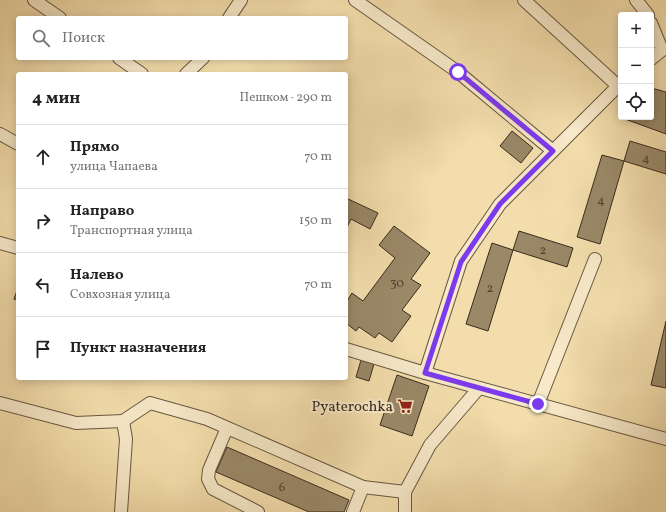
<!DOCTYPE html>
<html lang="ru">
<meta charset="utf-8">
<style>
:root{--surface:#fff;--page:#f2f2f2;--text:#222;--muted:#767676;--line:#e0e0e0}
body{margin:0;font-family:Vollkorn,serif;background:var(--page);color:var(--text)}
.controls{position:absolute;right:12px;top:12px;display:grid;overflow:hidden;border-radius:4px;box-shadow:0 2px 10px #0003}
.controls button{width:36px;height:36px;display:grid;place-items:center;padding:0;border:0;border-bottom:1px solid var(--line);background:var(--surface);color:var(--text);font:20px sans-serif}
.stop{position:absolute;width:12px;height:12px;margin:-9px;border:3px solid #7c3aed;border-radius:50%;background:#fff}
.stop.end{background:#7c3aed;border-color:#fff;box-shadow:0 1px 4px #0008}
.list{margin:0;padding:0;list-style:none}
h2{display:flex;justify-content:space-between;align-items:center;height:52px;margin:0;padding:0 16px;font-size:17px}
h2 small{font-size:13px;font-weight:400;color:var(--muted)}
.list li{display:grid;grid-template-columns:26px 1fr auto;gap:12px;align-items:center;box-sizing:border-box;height:64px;padding:0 16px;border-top:1px solid var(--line)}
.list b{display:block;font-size:15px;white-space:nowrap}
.list p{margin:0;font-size:13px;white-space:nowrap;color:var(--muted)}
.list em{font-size:13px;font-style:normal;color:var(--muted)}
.icon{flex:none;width:22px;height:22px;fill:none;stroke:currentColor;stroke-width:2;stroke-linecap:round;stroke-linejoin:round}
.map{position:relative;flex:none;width:666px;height:512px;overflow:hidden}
.search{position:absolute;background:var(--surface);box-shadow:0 2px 10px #0003;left:16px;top:16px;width:332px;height:44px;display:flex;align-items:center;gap:10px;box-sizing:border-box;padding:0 14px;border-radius:4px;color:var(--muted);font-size:15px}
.panel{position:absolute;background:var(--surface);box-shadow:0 2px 10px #0003;left:16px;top:72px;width:332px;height:308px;border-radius:4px}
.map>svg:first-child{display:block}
</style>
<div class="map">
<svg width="666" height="512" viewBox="0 0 666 512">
<rect width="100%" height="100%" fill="#f3ddac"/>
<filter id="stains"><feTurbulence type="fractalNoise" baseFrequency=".005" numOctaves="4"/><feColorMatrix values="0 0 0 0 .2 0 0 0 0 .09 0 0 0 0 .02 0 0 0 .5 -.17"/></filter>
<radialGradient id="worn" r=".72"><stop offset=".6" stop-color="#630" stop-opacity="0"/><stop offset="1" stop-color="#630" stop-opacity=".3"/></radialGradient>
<g fill="#9a8867" stroke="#392b1d">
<polygon points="651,88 666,92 666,134 625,119 626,117 651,117"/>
<polygon points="512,131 533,148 521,163 500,146"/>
<polygon points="630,141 666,152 666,174 624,161"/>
<polygon points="602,155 624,161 600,244 577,237"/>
<polygon points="346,198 378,213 370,229 351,219 346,229"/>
<polygon points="394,226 430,253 411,279 421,285 402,310 411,316 392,342 379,333 375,338 359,327 356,331 346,323 346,303 352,293 363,301 395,258 379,245"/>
<polygon points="519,231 573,248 567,267 513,250"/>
<polygon points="492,243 513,250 488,331 466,324"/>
<polygon points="18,288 18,300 14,299"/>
<polygon points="666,321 666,388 651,385"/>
<polygon points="361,360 374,364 369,381 356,377"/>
<polygon points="397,375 429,386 412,436 380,425"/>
<polygon points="227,447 349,500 344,512 309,512 216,472"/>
</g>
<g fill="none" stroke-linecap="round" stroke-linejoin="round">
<g stroke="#685841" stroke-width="14">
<g id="minor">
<polyline points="34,0 60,18"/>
<polyline points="355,0 458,72 553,151"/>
<polyline points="524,0 618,86"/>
<polyline points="636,0 648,15"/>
<polyline points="229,18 241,0"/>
<polyline points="651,23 662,50"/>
<polyline points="119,58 142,74"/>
<polyline points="651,59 662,50"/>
<polyline points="186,74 203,58"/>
<polyline points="0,134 18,144"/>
<polyline points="0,243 18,248"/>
<polyline points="346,349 425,373 666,439"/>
<polyline points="425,373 461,261 500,204 621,83"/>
<polyline points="0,403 76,423 123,421"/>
<polyline points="538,404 595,259"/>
<polyline points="123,421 150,403 207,419 363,487 405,492"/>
<polyline points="227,428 209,470 208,479 213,489 258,512"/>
<polyline points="121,512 126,439 123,421"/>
<polyline points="353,512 363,487"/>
<polyline points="405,512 405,492 430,445 479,388"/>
</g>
</g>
<use href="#minor" stroke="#f7e9c9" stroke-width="12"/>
</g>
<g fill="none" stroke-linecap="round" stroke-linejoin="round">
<polyline stroke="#7c3aed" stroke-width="5" points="458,72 553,151 500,204 461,262 425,373 538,404"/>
</g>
<defs>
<g id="supermarket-bare" transform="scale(1.2)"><path d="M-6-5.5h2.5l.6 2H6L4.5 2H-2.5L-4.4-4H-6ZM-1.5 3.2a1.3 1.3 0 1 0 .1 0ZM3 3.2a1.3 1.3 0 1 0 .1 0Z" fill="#8f2418" stroke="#f7e9c9" stroke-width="2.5" paint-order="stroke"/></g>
</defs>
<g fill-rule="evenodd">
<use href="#supermarket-bare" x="405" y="406"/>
</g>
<g text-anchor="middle" stroke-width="4" stroke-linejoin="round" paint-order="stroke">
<g font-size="13" fill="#514230">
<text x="646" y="162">4</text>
<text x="601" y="204">4</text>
<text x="543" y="254">2</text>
<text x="397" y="287">30</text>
<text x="490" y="292">2</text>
<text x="282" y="491">6</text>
</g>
<g font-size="15" fill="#392b1d" stroke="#f7e9c9" text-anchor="end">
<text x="393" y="411">Pyaterochka</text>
</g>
</g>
<rect width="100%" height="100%" filter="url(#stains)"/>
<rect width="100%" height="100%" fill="url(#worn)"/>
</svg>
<div class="controls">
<button>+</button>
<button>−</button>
<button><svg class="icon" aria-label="locate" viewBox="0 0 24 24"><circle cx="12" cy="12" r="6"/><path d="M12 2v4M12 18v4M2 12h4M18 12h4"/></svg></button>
</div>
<div class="stop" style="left:458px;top:72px"></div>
<div class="stop end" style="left:538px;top:404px"></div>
<div class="search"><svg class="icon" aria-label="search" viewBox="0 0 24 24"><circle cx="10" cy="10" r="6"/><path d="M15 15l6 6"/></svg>Поиск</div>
<section class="panel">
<h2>4 мин<small>Пешком · 290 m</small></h2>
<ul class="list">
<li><svg class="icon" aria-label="ahead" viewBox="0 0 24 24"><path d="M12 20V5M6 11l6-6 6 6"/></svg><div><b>Прямо</b><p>улица Чапаева</p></div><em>70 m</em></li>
<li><svg class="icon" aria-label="right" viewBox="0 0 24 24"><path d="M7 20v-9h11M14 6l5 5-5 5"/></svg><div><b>Направо</b><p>Транспортная улица</p></div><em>150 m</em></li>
<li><svg class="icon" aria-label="left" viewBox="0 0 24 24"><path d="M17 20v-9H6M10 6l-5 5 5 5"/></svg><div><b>Налево</b><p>Совхозная улица</p></div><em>70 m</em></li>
<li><svg class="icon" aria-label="arrive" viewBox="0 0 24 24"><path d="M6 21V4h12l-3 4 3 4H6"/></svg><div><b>Пункт назначения</b></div></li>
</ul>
</section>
</div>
